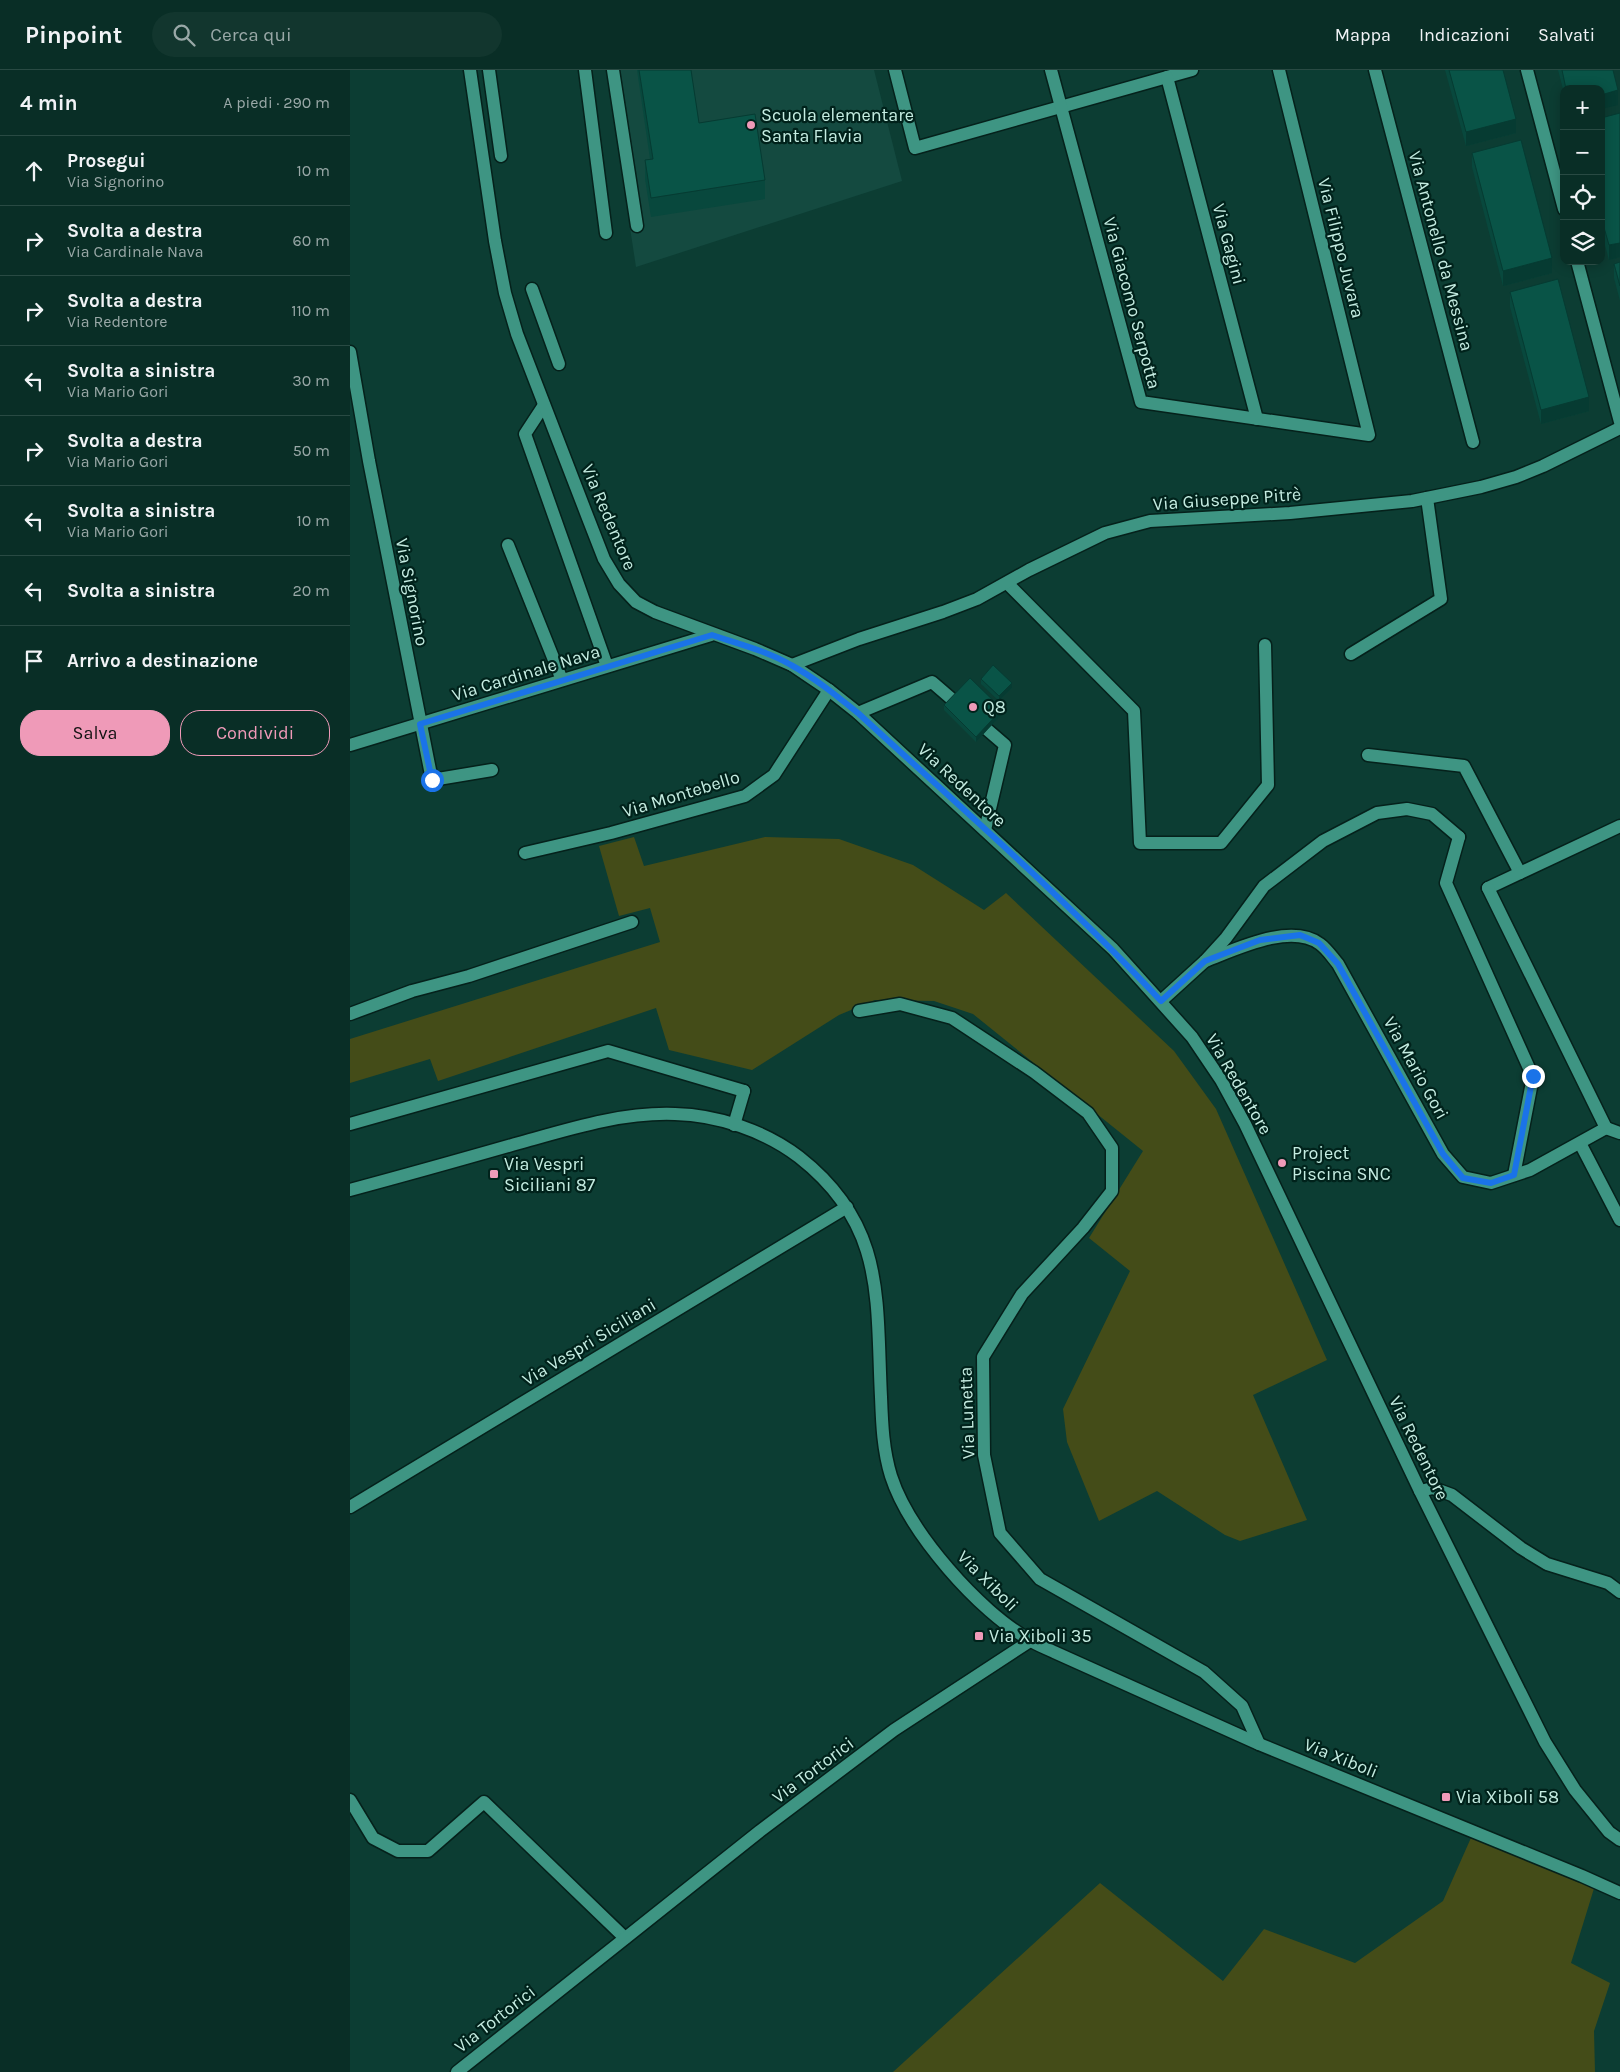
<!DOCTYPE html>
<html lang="it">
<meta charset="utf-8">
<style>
:root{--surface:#092e26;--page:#12362e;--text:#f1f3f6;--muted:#99a8a7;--line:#294a43;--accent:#ef9ab8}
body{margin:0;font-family:Karla,sans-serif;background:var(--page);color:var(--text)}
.controls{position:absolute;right:15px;top:15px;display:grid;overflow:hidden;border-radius:10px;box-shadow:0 2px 12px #0003}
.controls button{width:45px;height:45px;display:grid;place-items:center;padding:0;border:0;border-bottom:1px solid var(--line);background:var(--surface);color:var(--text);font:25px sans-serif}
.stop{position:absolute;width:15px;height:15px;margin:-11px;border:4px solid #1a73e8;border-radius:50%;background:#fff}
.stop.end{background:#1a73e8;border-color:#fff;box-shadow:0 1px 5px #0008}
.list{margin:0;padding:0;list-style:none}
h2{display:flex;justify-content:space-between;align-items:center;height:65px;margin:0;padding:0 20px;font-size:21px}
h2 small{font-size:16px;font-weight:400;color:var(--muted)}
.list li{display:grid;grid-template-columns:32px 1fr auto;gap:15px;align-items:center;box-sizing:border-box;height:70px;padding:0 20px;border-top:1px solid var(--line)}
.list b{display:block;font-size:19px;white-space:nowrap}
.list p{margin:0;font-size:16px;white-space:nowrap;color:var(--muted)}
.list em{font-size:16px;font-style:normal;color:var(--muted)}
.actions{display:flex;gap:10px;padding:15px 20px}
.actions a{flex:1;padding:11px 0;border:1px solid var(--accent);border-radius:20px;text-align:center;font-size:18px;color:var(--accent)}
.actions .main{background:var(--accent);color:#111}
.icon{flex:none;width:28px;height:28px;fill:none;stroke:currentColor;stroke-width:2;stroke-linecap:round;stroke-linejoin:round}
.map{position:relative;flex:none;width:1270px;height:2002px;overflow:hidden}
header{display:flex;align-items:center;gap:30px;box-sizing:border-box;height:70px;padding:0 25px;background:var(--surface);border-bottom:1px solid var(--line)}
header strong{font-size:24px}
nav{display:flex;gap:28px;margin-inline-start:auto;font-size:18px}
.search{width:350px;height:45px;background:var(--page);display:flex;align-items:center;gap:12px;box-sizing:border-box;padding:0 18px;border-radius:28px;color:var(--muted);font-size:19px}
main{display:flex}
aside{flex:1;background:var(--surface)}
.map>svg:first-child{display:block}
</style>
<header>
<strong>Pinpoint</strong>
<div class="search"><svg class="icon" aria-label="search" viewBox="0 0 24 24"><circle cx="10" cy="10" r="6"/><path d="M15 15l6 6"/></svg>Cerca qui</div>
<nav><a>Mappa</a><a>Indicazioni</a><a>Salvati</a></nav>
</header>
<main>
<aside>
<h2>4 min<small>A piedi · 290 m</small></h2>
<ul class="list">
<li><svg class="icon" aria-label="ahead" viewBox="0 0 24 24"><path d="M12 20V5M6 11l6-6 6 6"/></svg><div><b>Prosegui</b><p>Via Signorino</p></div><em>10 m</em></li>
<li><svg class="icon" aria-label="right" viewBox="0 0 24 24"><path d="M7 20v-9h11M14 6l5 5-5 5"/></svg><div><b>Svolta a destra</b><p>Via Cardinale Nava</p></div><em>60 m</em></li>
<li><svg class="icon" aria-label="right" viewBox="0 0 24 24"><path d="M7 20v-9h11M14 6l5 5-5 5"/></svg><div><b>Svolta a destra</b><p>Via Redentore</p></div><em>110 m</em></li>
<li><svg class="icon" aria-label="left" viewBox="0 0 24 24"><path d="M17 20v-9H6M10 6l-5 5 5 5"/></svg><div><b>Svolta a sinistra</b><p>Via Mario Gori</p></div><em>30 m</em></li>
<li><svg class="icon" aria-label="right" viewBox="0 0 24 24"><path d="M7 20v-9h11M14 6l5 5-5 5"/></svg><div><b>Svolta a destra</b><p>Via Mario Gori</p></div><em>50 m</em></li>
<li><svg class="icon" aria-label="left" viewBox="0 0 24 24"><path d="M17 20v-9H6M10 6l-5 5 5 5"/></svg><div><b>Svolta a sinistra</b><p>Via Mario Gori</p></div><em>10 m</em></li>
<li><svg class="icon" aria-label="left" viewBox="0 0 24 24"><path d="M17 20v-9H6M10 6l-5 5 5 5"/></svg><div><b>Svolta a sinistra</b></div><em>20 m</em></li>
<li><svg class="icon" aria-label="arrive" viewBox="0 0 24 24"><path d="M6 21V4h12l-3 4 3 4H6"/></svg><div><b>Arrivo a destinazione</b></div></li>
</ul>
<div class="actions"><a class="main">Salva</a><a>Condividi</a></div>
</aside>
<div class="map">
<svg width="1270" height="2002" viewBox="0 0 1270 2002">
<rect width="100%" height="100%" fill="#0c3d33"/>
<polygon fill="#144a40" points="256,0 524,0 552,111 286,197"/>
<g fill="#444c18">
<polygon points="284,767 294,796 415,767 489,769 563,795 634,840 656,823 824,981 866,1039 977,1290 903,1325 957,1450 890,1471 875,1465 807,1421 749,1451 717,1372 713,1339 780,1201 739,1168 793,1081 623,944 584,931 525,930 489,945 402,1000 319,980 306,938 88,1011 80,989 0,1013 0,969 310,872 300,838 269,846 249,776"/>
<polygon points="1124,1761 1246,1812 1221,1893 1260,1913 1244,1961 1245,2002 543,2002 750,1813 873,1911 914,1859 1005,1893 1093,1831"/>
</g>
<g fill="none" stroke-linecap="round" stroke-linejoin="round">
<g stroke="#05211b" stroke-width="15">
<g id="service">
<polyline points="139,0 151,86"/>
<polyline points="263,0 287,156"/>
<polyline points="182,219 209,294"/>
<polyline points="0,282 19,391 82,710 142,700"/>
<polyline points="194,335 175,364 257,596"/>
<polyline points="158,475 212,610"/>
<polyline points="657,513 784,641 790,773 871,773 918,715 915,575"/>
<polyline points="1001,584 1091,529 1077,428"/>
<polyline points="508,643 582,612 655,675 635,760"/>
<polyline points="1018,685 1114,696 1170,803"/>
<polyline points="1109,767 1096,813 1183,1007 1164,1105"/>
<polyline points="1138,818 1270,756"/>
<polyline points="0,1054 258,981 394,1021"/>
<polyline points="1256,1058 1270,1063"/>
<polyline points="1230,1073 1270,1150"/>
</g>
</g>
<g stroke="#05211b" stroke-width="15">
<g id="minor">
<polyline points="235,0 256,163"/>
<polyline points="545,0 565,78 842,0"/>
<polyline points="701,0 791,332 1019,365 929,0"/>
<polyline points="1025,0 1123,372"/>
<polyline points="1177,0 1214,139"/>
<polyline points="817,7 907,349"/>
<polyline points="1227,191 1270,352"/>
<polyline points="442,595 509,569 593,542 627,529 679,500 755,463 800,451 940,443 1062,431 1131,417 1166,407 1193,396 1270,358"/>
<polyline points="0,675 361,565"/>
<polyline points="175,783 261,763 395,726 424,705 479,620"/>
<path d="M855 891C885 880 940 852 970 874 977 879 982 887 988 894L1093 1084 1113 1107 1141 1113 1180 1100 1256 1058 1138 818"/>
<polyline points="811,931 855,891 876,868 914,816 973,771 1027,743 1057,739 1082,744 1109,767"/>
<polyline points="509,941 550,934 602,948 684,1002 738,1043 762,1078 762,1121 733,1158 672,1224 633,1287 634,1385 650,1463 690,1509 854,1602 892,1636 909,1674"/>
<polyline points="0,944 62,921 119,906 282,852"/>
<polyline points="384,1055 394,1021"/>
<polyline points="1070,1421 1083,1418 1102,1425 1171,1478 1197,1494 1258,1513 1270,1522"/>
<polyline points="0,1437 497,1137"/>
<polyline points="0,1730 23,1768 48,1781 78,1781 134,1732 275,1868"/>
<polyline points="107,2002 410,1761 544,1660 680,1571"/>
</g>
</g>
<g stroke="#05211b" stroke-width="15">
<g id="tertiary">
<polyline points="120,0 145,171 155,223 167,264 238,448 254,489 269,514 286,532 305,542 405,579 442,595 479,620 508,643 763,879 842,967 871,1010 895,1054 1070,1421 1195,1672 1225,1720 1259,1762 1270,1770"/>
<path d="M0 1120C56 1105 113 1089 169 1073 219 1059 272 1042 325 1044 368 1045 415 1061 449 1087 536 1155 526 1228 531 1327 532 1354 533 1380 541 1406 559 1462 629 1542 680 1570 687 1575 696 1578 704 1582L909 1674 1232 1806 1270 1823"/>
</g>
</g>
<use href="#service" stroke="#3e9583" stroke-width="12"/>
<use href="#minor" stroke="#3e9583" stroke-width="12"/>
<use href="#tertiary" stroke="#3e9583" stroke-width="12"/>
</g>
<g fill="#08483d">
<polygon points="287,0 341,0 349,53 415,110 415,129 301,147 295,109 295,90 300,89"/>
<polygon points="1095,0 1153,0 1166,63 1116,76"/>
<polygon points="1208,0 1263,0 1268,35 1251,19 1214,19 1214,23"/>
<polygon points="1270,43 1270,187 1259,190 1251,161 1251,48"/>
<polygon points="1122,83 1202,203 1153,216 1122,97"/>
<polygon points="1270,192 1270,231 1264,208 1264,194"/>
<polygon points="1160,222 1239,341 1191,354 1160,237"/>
<polygon points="631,609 662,618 649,631 631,614"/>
<polygon points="594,635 652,644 626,672 594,640"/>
</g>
<g fill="#063b32">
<polygon points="1268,20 1268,35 1251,39 1251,25"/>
<polygon points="1166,49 1166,63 1116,76 1116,62"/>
<polygon points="1270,173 1270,187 1259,190 1259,175"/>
<polygon points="1202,188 1202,203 1153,216 1153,201"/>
<polygon points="1239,327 1239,341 1191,354 1191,340"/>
<polygon points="662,613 662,618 649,631 649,626"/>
<polygon points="652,639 652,644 626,672 626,667"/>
</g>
<g fill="#095447" stroke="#063b32">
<polygon points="289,0 341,0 349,53 405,44 415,110 301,128 295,90 303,89"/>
<polygon points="1099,0 1153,0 1166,49 1116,62"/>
<polygon points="1212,0 1263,0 1268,20 1251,25 1251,19 1216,19"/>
<polygon points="1270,43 1270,173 1259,175 1251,147 1251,48"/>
<polygon points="1171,70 1202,188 1153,201 1122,83"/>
<polygon points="1270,192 1270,216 1264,194"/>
<polygon points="1208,209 1239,327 1191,340 1160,222"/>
<polygon points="643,595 662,613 649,626 631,609"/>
<polygon points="620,608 652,639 626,667 594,635"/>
</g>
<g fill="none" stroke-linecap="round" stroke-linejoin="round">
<path stroke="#1a73e8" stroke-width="6" d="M82 710 70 654 362 565C388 574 417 581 441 595 465 608 487 626 508 643 610 737 716 829 811 931L855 891 910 870 950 865 969 873 988 894 1093 1084 1113 1108 1141 1113 1164 1105 1183 1006"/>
</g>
<g fill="#ef9ab8" stroke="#00221b" stroke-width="2">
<circle cx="401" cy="55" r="5"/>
<circle cx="623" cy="637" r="5"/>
<circle cx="932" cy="1093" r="5"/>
<rect x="139" y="1099" width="10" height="10" rx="2.5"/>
<rect x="624" y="1561" width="10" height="10" rx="2.5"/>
<rect x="1091" y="1722" width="10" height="10" rx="2.5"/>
</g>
<g text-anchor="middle" stroke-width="4.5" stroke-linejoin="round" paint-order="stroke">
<g font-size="18" fill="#c5ede2" stroke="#00221b" text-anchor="start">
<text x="411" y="51">Scuola elementare<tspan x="411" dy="21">Santa Flavia</tspan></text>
<text x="633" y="643">Q8</text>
<text x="942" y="1089">Project<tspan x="942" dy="21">Piscina SNC</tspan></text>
<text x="154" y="1100">Via Vespri<tspan x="154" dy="21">Siciliani 87</tspan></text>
<text x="639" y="1572">Via Xiboli 35</text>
<text x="1106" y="1733">Via Xiboli 58</text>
</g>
<g font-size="18" fill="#c5ede2" stroke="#00221b">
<text transform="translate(879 174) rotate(75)" y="6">Via Gagini</text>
<text transform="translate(991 178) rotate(76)" y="6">Via Filippo Juvara</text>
<text transform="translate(1091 181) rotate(75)" y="6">Via Antonello da Messina</text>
<text transform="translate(782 233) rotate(75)" y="6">Via Giacomo Serpotta</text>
<text transform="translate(877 429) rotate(-4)" y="6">Via Giuseppe Pitrè</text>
<text transform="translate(259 447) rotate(67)" y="6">Via Redentore</text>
<text transform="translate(62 522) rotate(79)" y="6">Via Signorino</text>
<text transform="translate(176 603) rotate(-17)" y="6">Via Cardinale Nava</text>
<text transform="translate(612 715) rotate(43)" y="6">Via Redentore</text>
<text transform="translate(331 724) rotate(-17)" y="6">Via Montebello</text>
<text transform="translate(1066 998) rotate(61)" y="6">Via Mario Gori</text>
<text transform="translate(889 1014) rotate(60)" y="6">Via Redentore</text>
<text transform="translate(239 1272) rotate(-31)" y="6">Via Vespri Siciliani</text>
<text transform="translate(617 1343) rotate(-92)" y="6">Via Lunetta</text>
<text transform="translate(1069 1378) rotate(64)" y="6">Via Redentore</text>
<text transform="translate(638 1511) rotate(45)" y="6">Via Xiboli</text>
<text transform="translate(991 1688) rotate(22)" y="6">Via Xiboli</text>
<text transform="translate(463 1700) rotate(-37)" y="6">Via Tortorici</text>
<text transform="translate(145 1949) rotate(-38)" y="6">Via Tortorici</text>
</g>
</g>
</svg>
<div class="controls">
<button>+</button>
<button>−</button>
<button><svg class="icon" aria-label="locate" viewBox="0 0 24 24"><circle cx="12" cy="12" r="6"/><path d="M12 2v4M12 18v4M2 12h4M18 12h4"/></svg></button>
<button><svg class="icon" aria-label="layers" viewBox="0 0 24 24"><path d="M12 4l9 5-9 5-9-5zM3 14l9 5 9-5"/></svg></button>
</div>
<div class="stop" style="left:82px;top:710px"></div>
<div class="stop end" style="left:1183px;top:1006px"></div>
</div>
</main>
